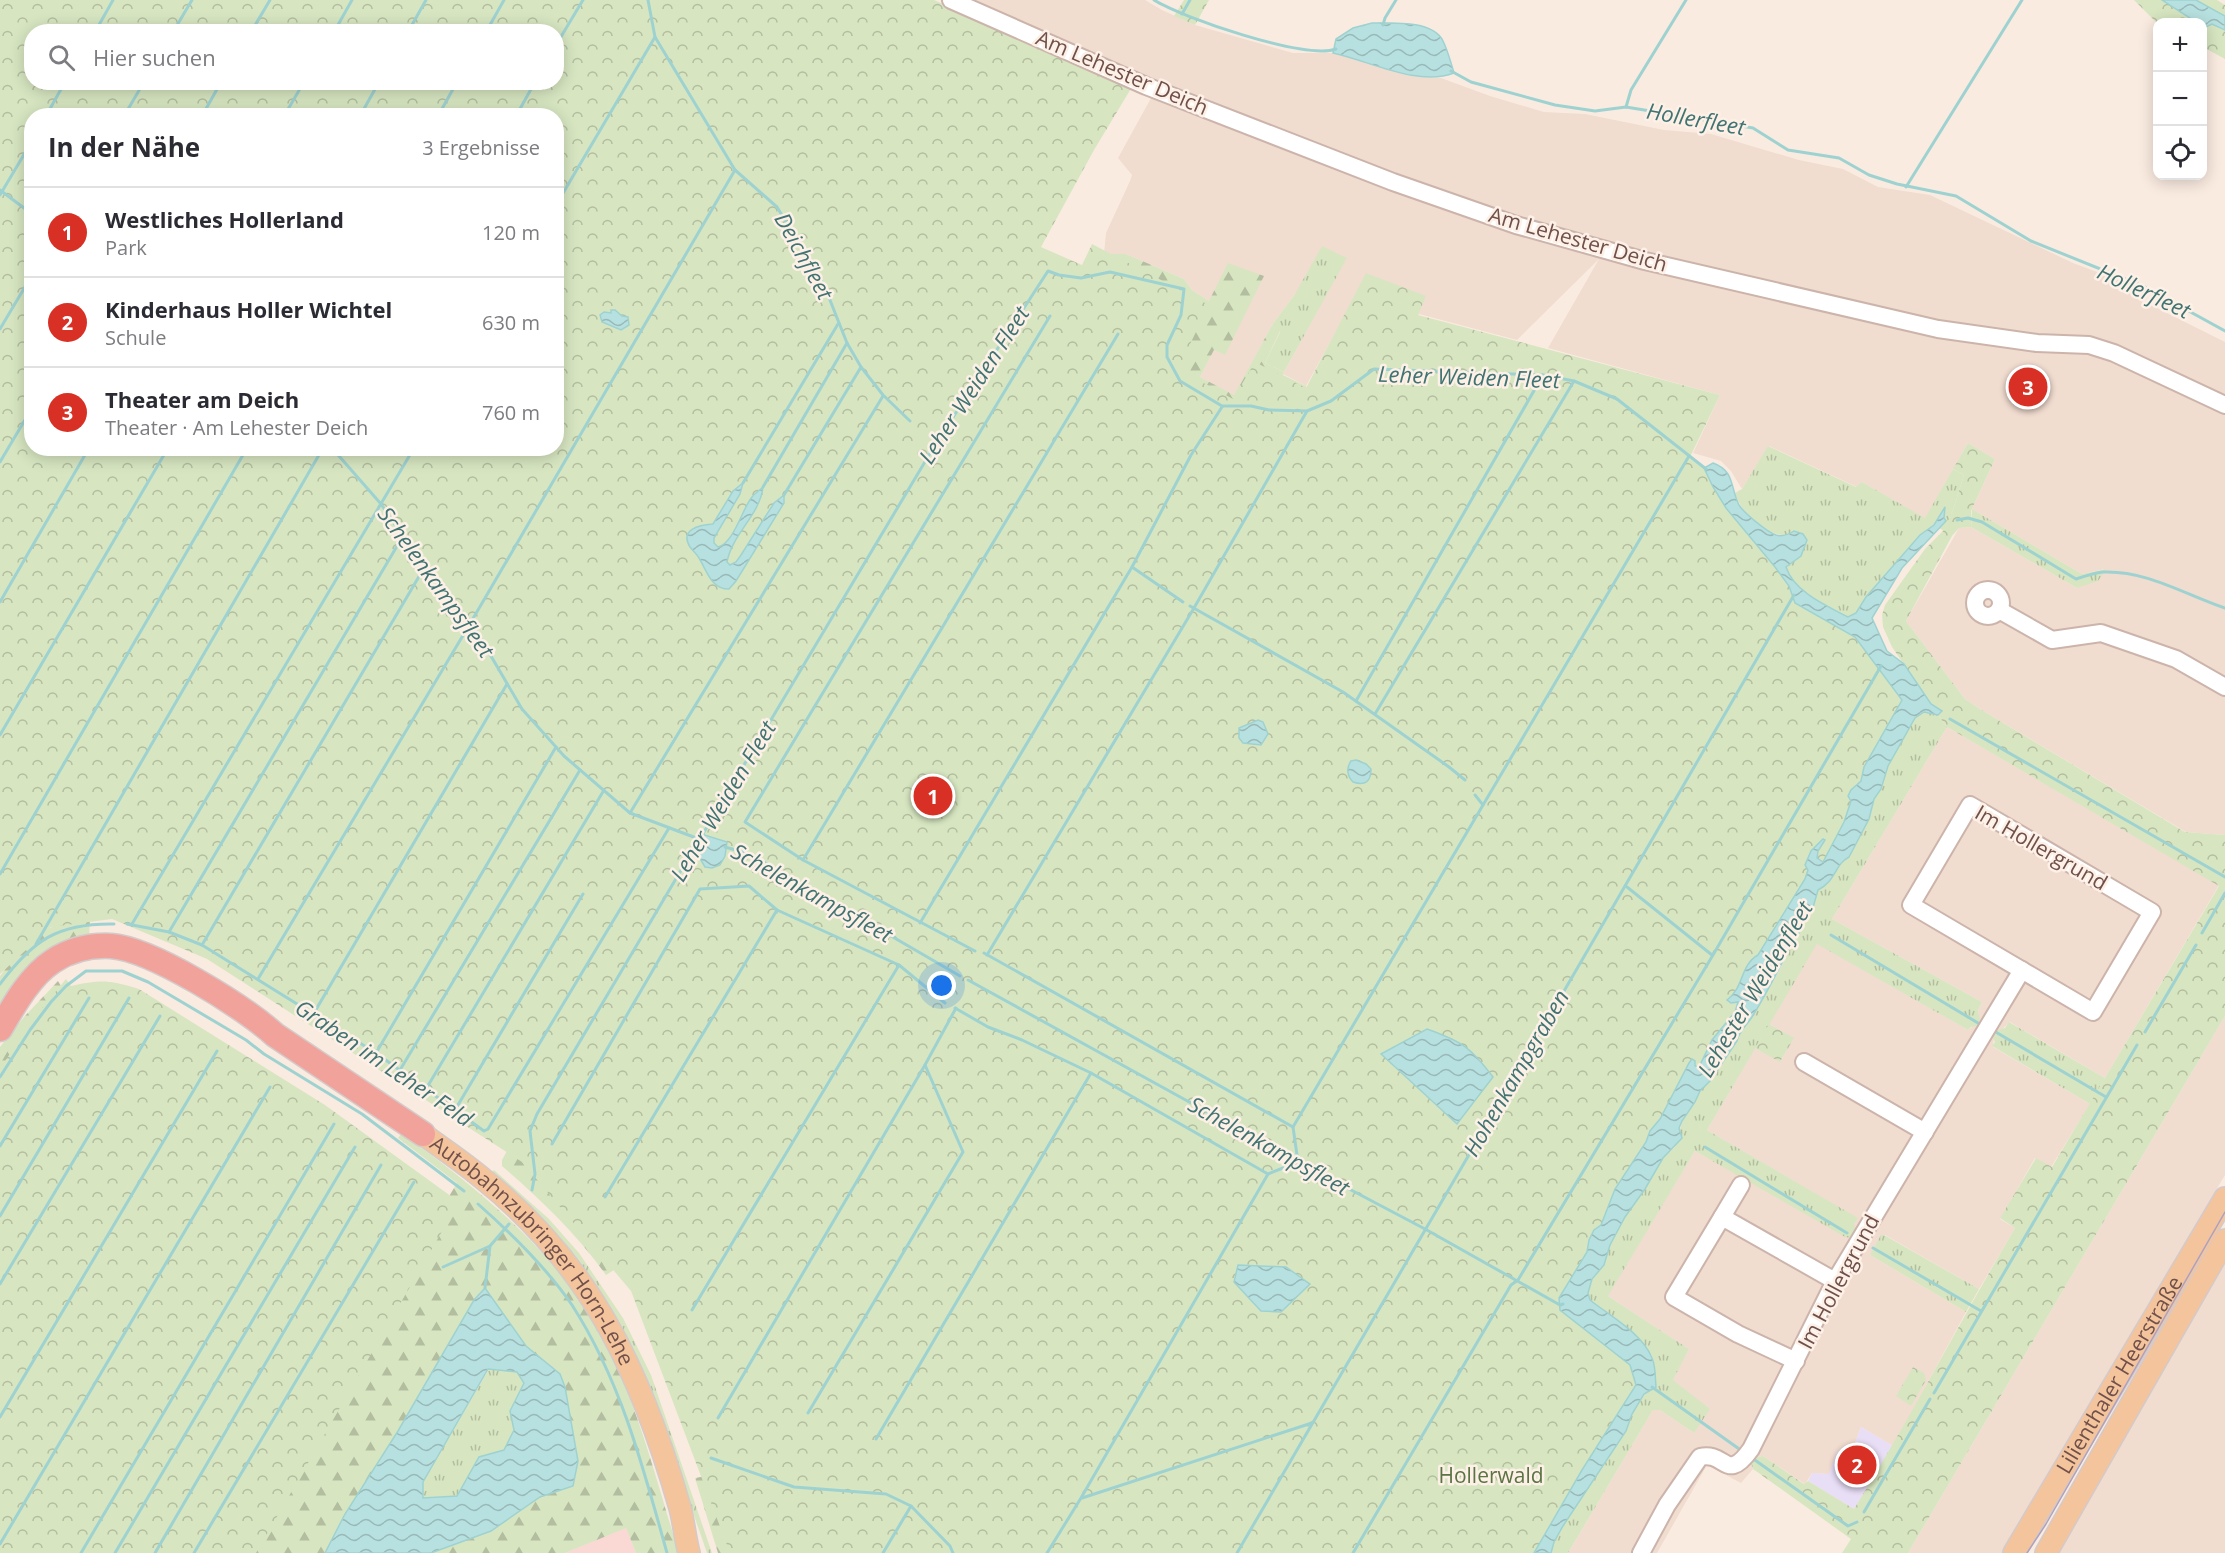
<!DOCTYPE html>
<html lang="de">
<meta charset="utf-8">
<style>
:root{--surface:#fff;--page:#f2f2f3;--text:#2b2b33;--muted:#7c7c81;--line:#e1e1e2;--accent:#d93025}
body{margin:0;font-family:"Open Sans",sans-serif;background:var(--page);color:var(--text)}
.controls{position:absolute;right:18px;top:18px;display:grid;overflow:hidden;border-radius:12px;box-shadow:0 3px 15px #0003}
.controls button{width:54px;height:54px;display:grid;place-items:center;padding:0;border:0;border-bottom:2px solid var(--line);background:var(--surface);color:var(--text);font:30px sans-serif}
.you{position:absolute;left:942px;top:986px;width:21px;height:21px;margin:-15px;border:4px solid #fff;border-radius:50%;background:#1a73e8;box-shadow:0 0 0 9px #1a73e833}
.badge{display:grid;place-items:center;width:39px;height:39px;border-radius:50%;background:var(--accent);color:#fff;font-size:20px;font-weight:700}
.pin{position:absolute;translate:-50% -50%;border:3px solid #fff;box-shadow:0 2px 6px #0006}
.list{margin:0;padding:0;list-style:none}
h2{display:flex;justify-content:space-between;align-items:center;height:78px;margin:0;padding:0 24px;font-size:26px}
h2 small{font-size:20px;font-weight:400;color:var(--muted)}
.list li{display:grid;grid-template-columns:39px 1fr auto;gap:18px;align-items:center;box-sizing:border-box;height:90px;padding:0 24px;border-top:2px solid var(--line)}
.list b{display:block;font-size:22px;white-space:nowrap}
.list p{margin:0;font-size:20px;white-space:nowrap;color:var(--muted)}
.list em{font-size:20px;font-style:normal;color:var(--muted)}
.icon{flex:none;width:33px;height:33px;fill:none;stroke:currentColor;stroke-width:2;stroke-linecap:round;stroke-linejoin:round}
.map{position:relative;flex:none;width:2225px;height:1553px;overflow:hidden}
.search{position:absolute;background:var(--surface);box-shadow:0 3px 15px #0003;left:24px;top:24px;width:540px;height:66px;display:flex;align-items:center;gap:15px;box-sizing:border-box;padding:0 21px;border-radius:24px;color:var(--muted);font-size:22px}
.panel{position:absolute;background:var(--surface);box-shadow:0 3px 15px #0003;left:24px;top:108px;width:540px;height:348px;border-radius:24px}
.map>svg:first-child{display:block}
</style>
<div class="map">
<svg width="2225" height="1553" viewBox="0 0 2225 1553">
<defs>
<pattern id="grass-tufts" width="24" height="20" patternUnits="userSpaceOnUse" patternTransform="scale(1.5)"><rect width="24" height="20" fill="#d7e6c1"/><path d="M3 7l-1-3M5 7V3M7 7l1-3M15 17l-1-3M17 17v-4M19 17l1-3" fill="none" stroke="#b3bd9f"/></pattern>
<pattern id="forest-firs" width="22" height="20" patternUnits="userSpaceOnUse" patternTransform="scale(1.5)"><rect width="22" height="20" fill="#d7e6c1"/><path d="M5 1l3.5 6h-7zM16 11l3.5 6h-7z" fill="#b3bd9f"/></pattern>
<pattern id="park-crowns" width="20" height="18" patternUnits="userSpaceOnUse" patternTransform="scale(1.5)"><rect width="20" height="18" fill="#d7e6c1"/><path d="M2 6a3 3 0 1 1 6 0M12 15a3 3 0 1 1 6 0" fill="none" stroke="#b3bd9f"/></pattern>
<pattern id="water-waves" width="16" height="10" patternUnits="userSpaceOnUse" patternTransform="scale(1.5)"><rect width="16" height="10" fill="#b7e1e0"/><path d="M0 5q4-4 8 0t8 0" fill="none" stroke="#99b9b8"/></pattern>
</defs>
<rect width="100%" height="100%" fill="#faebe0"/>
<g fill="#f1dcd0">
<polygon points="952,0 1145,0 1162,10 1195,25 1293,53 1333,53 1423,77 1441,78 1490,96 1544,112 1585,114 1664,130 1711,134 1799,160 1843,169 1878,187 1930,195 2073,263 2145,290 2143,301 2225,342 2225,835 2186,832 1980,709 1965,699 1906,621 1959,528 1971,527 2077,588 2105,569 2082,574 1972,509 1995,459 1968,443 1925,519 1862,482 1857,487 1769,446 1742,489 1731,471 1721,461 1693,453 1720,395 1548,348 1599,259 1517,340 1419,314 1415,320 1357,293 1306,386 1283,374 1346,258 1295,294 1272,325 1234,396 1200,377 1214,350 1224,354 1209,301 1192,290 1184,279 1126,254 1104,254 1106,233 1130,181 1132,175 1118,158 1156,89"/>
<polygon points="1947,727 2219,885 2105,1078 2010,1022 1994,1037 1993,1047 2090,1104 2051,1167 2035,1158 2000,1219 2015,1228 1979,1289 1885,1235 1870,1255 1966,1312 1893,1446 1861,1427 1850,1456 1829,1474 1812,1473 1805,1484 1763,1456 1756,1457 1751,1463 1753,1469 1741,1483 1707,1465 1657,1553 1568,1553 1653,1410 1660,1410 1694,1433 1672,1380 1689,1349 1608,1296 1608,1293 1695,1151 1744,1178 1854,1224 1857,1218 1707,1130 1755,1048 1781,1061 1793,1038 1769,1024 1817,943 1968,1030 1975,1025 1979,1018 1978,1010 1982,1002 1832,919"/>
<polygon points="2225,1016 2225,1175 2072,1435 2002,1553 1908,1553"/>
<polygon points="2225,1264 2225,1553 2056,1553"/>
</g>
<polygon fill="#fad9d5" points="626,1527 636,1553 565,1553"/>
<polygon fill="#e8def6" points="1861,1427 1893,1446 1854,1509 1808,1481 1812,1473 1829,1474 1837,1451 1850,1456"/>
<g fill="url(#grass-tufts)">
<polygon points="1322,246 1347,258 1284,372 1265,363 1280,332 1272,325 1295,294"/>
<path d="M1768 446 1856 487 1862 482 1925 518 1953 469 1964 475 1953 510 1944 531 1934 525C1910 548 1888 572 1866 597 1860 604 1859 615 1848 617 1827 605 1795 592 1786 568L1801 556 1787 536C1764 534 1742 515 1735 493L1742 489Z"/>
<polygon points="1972,509 2082,574 2106,569 2098,581 2077,588 1971,527"/>
<path d="M1924 712 1938 715 1947 727 1832 919 1982 1002 1978 1010 1980 1020 1977 1026 1971 1027 1968 1030 1817 944 1707 1130 1858 1218 1854 1224 1856 1231 1852 1238 1845 1237 1695 1151 1608 1296 1689 1349 1673 1380 1710 1409 1694 1433 1660 1410H1653L1568 1553H1551L1554 1542 1563 1526 1626 1431 1632 1414 1645 1394 1653 1388 1652 1356 1630 1331 1590 1300 1588 1293 1592 1278 1604 1265 1610 1245 1625 1217 1645 1189 1663 1158 1675 1147 1682 1122 1695 1102 1700 1091 1710 1081 1737 1041 1738 1036 1778 973 1794 941 1799 936 1801 917 1815 902 1818 890C1837 880 1834 865 1849 857L1869 819 1874 799 1881 789 1888 766 1915 718Z"/>
<polygon points="2009,1022 2105,1078 2090,1104 1992,1046 1995,1042 1992,1036 1996,1030 2005,1028"/>
<polygon points="494,1170 549,1219 579,1253 623,1318 651,1375 712,1553 707,1553 646,1377 619,1321 574,1255 545,1221 491,1173"/>
<polygon points="1881,1235 1884,1235 1979,1289 1966,1312 1870,1255"/>
<polygon points="489,1369 517,1372 524,1383 510,1411 514,1430 504,1450 479,1458 457,1496 423,1498 423,1482"/>
</g>
<g fill="url(#forest-firs)">
<path d="M1104 254H1126L1184 279 1192 290 1209 301 1228 263 1264 276 1225 355 1214 350 1200 377 1234 395 1272 325 1280 331 1265 363 1284 372 1283 375 1306 386 1314 402 1360 370 1375 367 1433 370 1432 382 1378 379 1365 384 1338 404 1301 417 1223 412 1174 380 1161 363 1160 346 1177 310 1181 296C1166 278 1124 277 1102 274Z"/>
<polygon points="90,917 89,939 0,1012 0,976 20,950 37,935 59,923"/>
<polygon points="58,981 65,993 0,1085 0,1047 24,1017"/>
<path d="M517 1132 622 1265 606 1275C577 1234 540 1199 502 1166V1160Z"/>
<path d="M402 1133C479 1190 562 1255 606 1343 639 1409 657 1483 679 1553H636L626 1528 565 1553H431L491 1531 540 1497 573 1486 565 1387 560 1374 526 1346 485 1288 474 1300 398 1431 345 1514 325 1553H237L457 1183 398 1138Z"/>
<polygon points="712,1475 739,1553 718,1553 695,1478"/>
</g>
<g fill="url(#park-crowns)" fill-rule="evenodd">
<path d="M0 0H934L1132 87 1094 150 1041 247 1082 265 1092 244 1209 305 1178 369 1233 399 1255 362 1306 388 1366 273 1426 296 1418 315 1720 395 1690 457 1712 475 1801 600 1855 628 1917 707 1566 1302 1640 1349 1647 1384 1546 1553H730L631 1291 522 1162 207 959 112 919 51 927 0 974ZM32 32H556V82H32ZM32 116H556V448H32Z"/>
<polygon points="1184,0 1209,0 1195,25 1174,16"/>
<polygon points="2134,0 2217,0 2225,5 2225,59 2203,47 2202,22 2157,23"/>
<path d="M1968 443 1995 459 1971 511V527L1959 528 1952 536 1906 621 1965 699 1980 709 2185 832 2225 835V1016L1908 1553H1842L1851 1539 1753 1469 1751 1463 1756 1457 1763 1456 1804 1484 1808 1481 1854 1509C1911 1417 1960 1321 2015 1228L2000 1218 2036 1158 2052 1167 2219 886 1947 727 1938 715 1942 711 1931 704 1892 647 1883 627 1882 615 1885 605 1925 549 1944 530 1953 510 1964 475 1953 469Z"/>
<path d="M66 979 71 986C100 979 111 980 139 989L325 1105 459 1202 256 1553H0V1069L29 1024Z"/>
<polygon points="1769,1024 1794,1038 1780,1062 1755,1048"/>
<polygon points="1913,1367 1924,1373 1926,1380 1911,1406 1896,1396"/>
</g>
<g fill="url(#water-waves)" stroke="#9ed2d1" stroke-width="1.5" fill-rule="evenodd">
<polygon points="2162,0 2196,0 2225,16 2225,30 2212,24 2206,27 2203,25 2202,22 2196,22"/>
<path d="M1372 23C1392 23 1433 20 1443 41 1448 51 1451 63 1454 73 1418 87 1370 61 1333 53L1336 39 1353 28Z"/>
<polygon points="611,310 615,310 622,316 628,317 629,325 621,330 602,322 600,315 604,312 611,313"/>
<path d="M1713 463C1735 471 1730 487 1739 505 1744 513 1767 532 1776 535 1783 537 1788 535 1794 531L1803 534 1807 540 1801 556 1786 567C1794 592 1827 606 1848 617L1856 613 1866 597 1920 535 1934 525 1945 507 1944 518 1946 521 1902 568 1872 618 1887 651 1904 664 1931 704 1942 711 1938 715 1924 712 1915 718 1888 766 1881 789 1874 799 1869 819 1849 857C1834 865 1837 880 1818 890L1812 911 1801 917 1804 920C1801 933 1795 939 1789 950 1777 972 1766 995 1752 1017 1747 1025 1739 1031 1737 1041L1710 1081 1700 1091 1695 1102 1682 1121 1679 1128 1682 1138 1663 1158 1645 1189 1625 1217 1610 1245 1604 1265 1592 1279 1588 1293 1590 1300C1610 1316 1642 1333 1652 1358 1656 1367 1655 1377 1656 1387L1644 1394 1632 1414 1626 1431 1563 1526 1554 1542 1551 1553H1534L1582 1470 1636 1385 1630 1365 1560 1310 1559 1298 1587 1252 1589 1240 1594 1230 1601 1225 1615 1189 1646 1142 1650 1131 1660 1119 1689 1063 1692 1059 1695 1061V1066L1699 1067 1712 1040 1735 1012 1738 1002 1731 1003 1727 1000C1744 988 1740 965 1758 955L1805 879 1808 870 1805 865 1811 851 1823 839 1825 840 1818 851 1817 858 1823 862 1844 822 1851 801 1848 796 1851 790 1861 781 1864 767 1902 700 1855 637 1795 603 1789 586 1775 567 1726 508 1713 487 1704 468Z"/>
<path d="M743 483 740 494 714 538V543L718 547C734 543 742 509 752 497 755 493 760 490 763 487 760 515 732 534 727 562L730 565 736 562 741 555 774 503 784 495V503L736 581 729 589C711 589 707 571 699 558 697 554 693 551 690 547 679 529 700 525 713 524L733 491Z"/>
<polygon points="1258,720 1263,722 1268,734 1261,745 1243,743 1239,738 1239,728"/>
<path d="M1356 760 1366 764 1371 769C1371 782 1365 786 1353 782 1347 776 1346 768 1351 761Z"/>
<polygon points="698,833 727,842 725,856 720,865 712,868 705,867 698,855 687,856"/>
<path d="M1427 1029C1463 1042 1470 1047 1493 1077L1457 1124 1381 1054Z"/>
<polygon points="1238,1265 1286,1267 1310,1284 1281,1312 1261,1311 1234,1282"/>
<path d="M485 1288 526 1346 560 1374 565 1387 578 1461 573 1486 540 1497 491 1531 431 1553H325L345 1514 398 1431 474 1300ZM488 1369 517 1372 524 1383 510 1411 514 1430 504 1450 479 1457 457 1496 423 1498V1482Z"/>
</g>
<g fill="none" stroke-linecap="round" stroke-linejoin="round">
<g stroke="#9ed2d1" stroke-width="3">
<polyline points="648,0 655,37 735,170 777,207 824,285 847,343 861,367 883,395 910,421"/>
<path d="M1154 0C1183 18 1305 60 1336 49"/>
<polyline points="1182,14 1190,0"/>
<polyline points="1383,25 1385,18 1396,0"/>
<polyline points="95,32 113,0"/>
<polyline points="173,32 192,0"/>
<polyline points="251,32 270,0"/>
<polyline points="334,32 352,0"/>
<polyline points="408,32 426,0"/>
<polyline points="486,32 504,0"/>
<polyline points="556,45 583,0"/>
<polyline points="1451,71 1471,82 1555,105 1595,111 1626,107 1753,128 1788,150 1839,158 1869,175 1897,184 1956,196 2031,241 2145,287 2225,331"/>
<polyline points="1626,107 1631,90 1686,0"/>
<polyline points="46,116 65,82"/>
<polyline points="124,116 144,82"/>
<polyline points="202,116 221,82"/>
<polyline points="284,116 304,82"/>
<polyline points="360,116 379,82"/>
<polyline points="438,116 457,82"/>
<polyline points="516,116 535,82"/>
<polyline points="1906,187 2022,0"/>
<polyline points="0,190 32,214"/>
<polyline points="0,195 32,141"/>
<polyline points="556,205 655,37"/>
<polyline points="0,329 32,275"/>
<polyline points="332,448 381,504 424,568 471,622 522,709 564,756 630,813 699,839"/>
<polyline points="0,462 32,408"/>
<polyline points="743,483 838,324"/>
<polyline points="763,487 847,343"/>
<polyline points="784,495 861,367"/>
<path d="M1957 520 1968 518 1982 522 2076 579C2085 576 2094 573 2103 572 2146 570 2186 595 2225 608"/>
<polyline points="1132,567 1183,602"/>
<polyline points="0,602 89,448"/>
<polyline points="1190,606 1343,692 1449,767 1465,780"/>
<polyline points="1356,701 1543,375"/>
<polyline points="1375,714 1574,381"/>
<polyline points="1950,719 2225,877"/>
<polyline points="0,735 168,448"/>
<polyline points="1475,795 1483,805"/>
<polyline points="630,813 883,396"/>
<polyline points="701,837 935,445 1048,271 1059,275 1081,278 1110,272 1184,289 1181,315 1167,345 1167,357 1180,381 1222,406 1251,406 1269,410 1307,411 1331,401 1374,369 1543,375 1574,381 1617,399 1706,469"/>
<polyline points="725,847 750,854 960,976"/>
<polyline points="803,860 1118,334"/>
<polyline points="0,874 247,448"/>
<polyline points="1627,887 1712,955"/>
<polyline points="920,923 1132,567 1191,455 1222,407"/>
<polyline points="127,924 169,932 202,945 376,1053 484,1131 488,1129 669,828"/>
<polyline points="132,924 414,448"/>
<polyline points="169,932 403,536"/>
<polyline points="2202,933 2225,893"/>
<polyline points="1831,935 1978,1023"/>
<polyline points="36,944 323,448"/>
<polyline points="202,945 424,568"/>
<polyline points="975,951 803,860 745,822 1050,316"/>
<polyline points="984,953 1293,1127"/>
<polyline points="987,955 1194,608 1307,411"/>
<polyline points="258,979 471,622 735,170"/>
<polyline points="968,980 1298,1162 1425,1229 1560,1305 1563,1304"/>
<path d="M0 984C33 940 58 923 114 924"/>
<polyline points="955,1008 988,1027 1022,1040 1091,1073 1268,1174"/>
<polyline points="314,1013 507,684"/>
<polyline points="1994,1031 2106,1097"/>
<polyline points="2145,1032 2196,945"/>
<polyline points="376,1053 556,747"/>
<polyline points="400,1070 580,770"/>
<polyline points="0,1077 30,1030 51,1002 66,986 86,971 122,971 148,982 246,1040 264,1054 362,1114 464,1191"/>
<polyline points="426,1089 604,790"/>
<polyline points="455,1110 583,894"/>
<polyline points="552,1144 700,889 749,886 777,910 899,965 945,1003"/>
<polyline points="0,1146 89,998"/>
<polyline points="1705,1147 1847,1233"/>
<polyline points="532,1190 535,1174 530,1131 537,1114 690,855"/>
<polyline points="605,1197 777,910"/>
<path d="M478 1204C512 1234 546 1267 572 1305 621 1381 643 1467 667 1553"/>
<polyline points="0,1216 129,998"/>
<polyline points="1873,1248 1981,1311"/>
<polyline points="443,1267 490,1246"/>
<polyline points="0,1284 160,1016"/>
<polyline points="485,1288 490,1246 509,1224"/>
<polyline points="692,1310 899,965"/>
<polyline points="1652,1387 1742,1451"/>
<polyline points="1934,1393 2137,1045"/>
<polyline points="808,1413 963,1152 925,1065"/>
<polyline points="0,1417 217,1051"/>
<polyline points="718,1418 925,1065 956,1008"/>
<polyline points="876,1439 1091,1073"/>
<polyline points="711,1458 794,1487 886,1494 911,1506 950,1546 953,1553"/>
<polyline points="1752,1458 1848,1526 1857,1522"/>
<polyline points="1082,1498 1312,1423"/>
<polyline points="1864,1512 1930,1399"/>
<polyline points="0,1544 270,1087"/>
<polyline points="81,1553 334,1124"/>
<polyline points="115,1553 355,1147"/>
<polyline points="155,1553 381,1165"/>
<polyline points="194,1553 414,1182"/>
<polyline points="883,1553 911,1506"/>
<polyline points="1047,1553 1081,1498 1268,1174 1298,1162 1293,1127 1689,456"/>
<path d="M1237 1553C1422 1233 1610 916 1794 595"/>
<polyline points="1353,1553 1511,1285 1518,1280 1713,955 1881,666"/>
</g>
<g stroke="#ccb4ab" stroke-width="20">
<g id="minor">
<polyline points="951,0 1146,86 1393,182 1516,225 1645,261 1938,329 2037,343 2089,345 2114,353 2225,405"/>
<circle cx="1988" cy="603" r="13"/>
<polyline points="1999,610 2052,640 2101,633 2176,659 2225,687"/>
<polygon points="1970,805 2152,912 2093,1012 1911,905"/>
<polyline points="1804,1062 1925,1132"/>
<polyline points="1722,1217 1741,1185"/>
<polyline points="1796,1361 1738,1334 1674,1297 1722,1217 1835,1281"/>
<path d="M1641 1553 1667 1505 1700 1457C1726 1451 1726 1484 1751 1449L1835 1281 2022 970"/>
</g>
</g>
<g stroke="#d4cac9" stroke-width="24">
<g id="major">
<path id="s1" d="M423 1134C443 1149 463 1162 482 1178 593 1267 642 1375 680 1508 684 1523 685 1538 689 1553"/>
<path id="s2" d="M2014 1553 2225 1198"/>
<polyline points="2046,1553 2225,1240"/>
</g>
</g>
<g stroke="#d4cac9" stroke-width="27">
<path id="highway" d="M0 1029C14 1005 30 976 53 961 70 950 91 945 111 946 152 949 244 1007 275 1035L423 1134"/>
</g>
<use href="#minor" stroke="#fff" stroke-width="16"/>
<use href="#major" stroke="#f4c49d" stroke-width="21"/>
<use href="#highway" stroke="#f0a29b" stroke-width="24"/>
<polyline stroke="#aca1c1" stroke-width="1.5" points="2027,1553 2046,1524 2225,1212"/>
</g>
<g text-anchor="middle" stroke-width="5" stroke-linejoin="round" paint-order="stroke">
<g font-size="21" fill="#6f504a" stroke="#fdf0e6">
<text transform="translate(1122 73) rotate(23)" y="7">Am Lehester Deich</text>
<text transform="translate(1578 240) rotate(16)" y="7">Am Lehester Deich</text>
<text transform="translate(2041 848) rotate(30)" y="7">Im Hollergrund</text>
<text dy="7" stroke="none"><textPath href="#s1" startOffset="162">Autobahnzubringer Horn-Lehe</textPath></text>
<text transform="translate(1839 1282) rotate(-62)" y="7">Im Hollergrund</text>
<text dy="7" stroke="none"><textPath href="#s2" startOffset="207">Lilienthaler Heerstraße</textPath></text>
</g>
<g font-size="21" fill="#5b7443" stroke="#fdf0e6">
<text x="1491" y="1483">Hollerwald</text>
</g>
<g font-size="22" font-style="italic" fill="#407372" stroke="#fdf0e6">
<text transform="translate(1696 119) rotate(10)" y="8">Hollerfleet</text>
<text transform="translate(804 256) rotate(61)" y="8">Deichfleet</text>
<text transform="translate(2144 291) rotate(25)" y="8">Hollerfleet</text>
<text transform="translate(1469 377) rotate(2)" y="8">Leher Weiden Fleet</text>
<text transform="translate(974 385) rotate(-57)" y="8">Leher Weiden Fleet</text>
<text transform="translate(436 582) rotate(54)" y="8">Schelenkampsfleet</text>
<text transform="translate(723 801) rotate(-59)" y="8">Leher Weiden Fleet</text>
<text transform="translate(812 893) rotate(29)" y="8">Schelenkampsfleet</text>
<text transform="translate(1755 989) rotate(-59)" y="8">Lehester Weidenfleet</text>
<text transform="translate(384 1063) rotate(34)" y="8">Graben im Leher Feld</text>
<text transform="translate(1516 1073) rotate(-60)" y="8">Hohenkampgraben</text>
<text transform="translate(1269 1146) rotate(29)" y="8">Schelenkampsfleet</text>
</g>
</g>
</svg>
<div class="controls">
<button>+</button>
<button>−</button>
<button><svg class="icon" aria-label="locate" viewBox="0 0 24 24"><circle cx="12" cy="12" r="6"/><path d="M12 2v4M12 18v4M2 12h4M18 12h4"/></svg></button>
</div>
<div class="you"></div>
<div class="pin badge" style="left:933px;top:796px">1</div>
<div class="pin badge" style="left:1857px;top:1465px">2</div>
<div class="pin badge" style="left:2028px;top:387px">3</div>
<div class="search"><svg class="icon" aria-label="search" viewBox="0 0 24 24"><circle cx="10" cy="10" r="6"/><path d="M15 15l6 6"/></svg>Hier suchen</div>
<section class="panel">
<h2>In der Nähe<small>3 Ergebnisse</small></h2>
<ul class="list">
<li><span class="badge">1</span><div><b>Westliches Hollerland</b><p>Park</p></div><em>120 m</em></li>
<li><span class="badge">2</span><div><b>Kinderhaus Holler Wichtel</b><p>Schule</p></div><em>630 m</em></li>
<li><span class="badge">3</span><div><b>Theater am Deich</b><p>Theater · Am Lehester Deich</p></div><em>760 m</em></li>
</ul>
</section>
</div>
